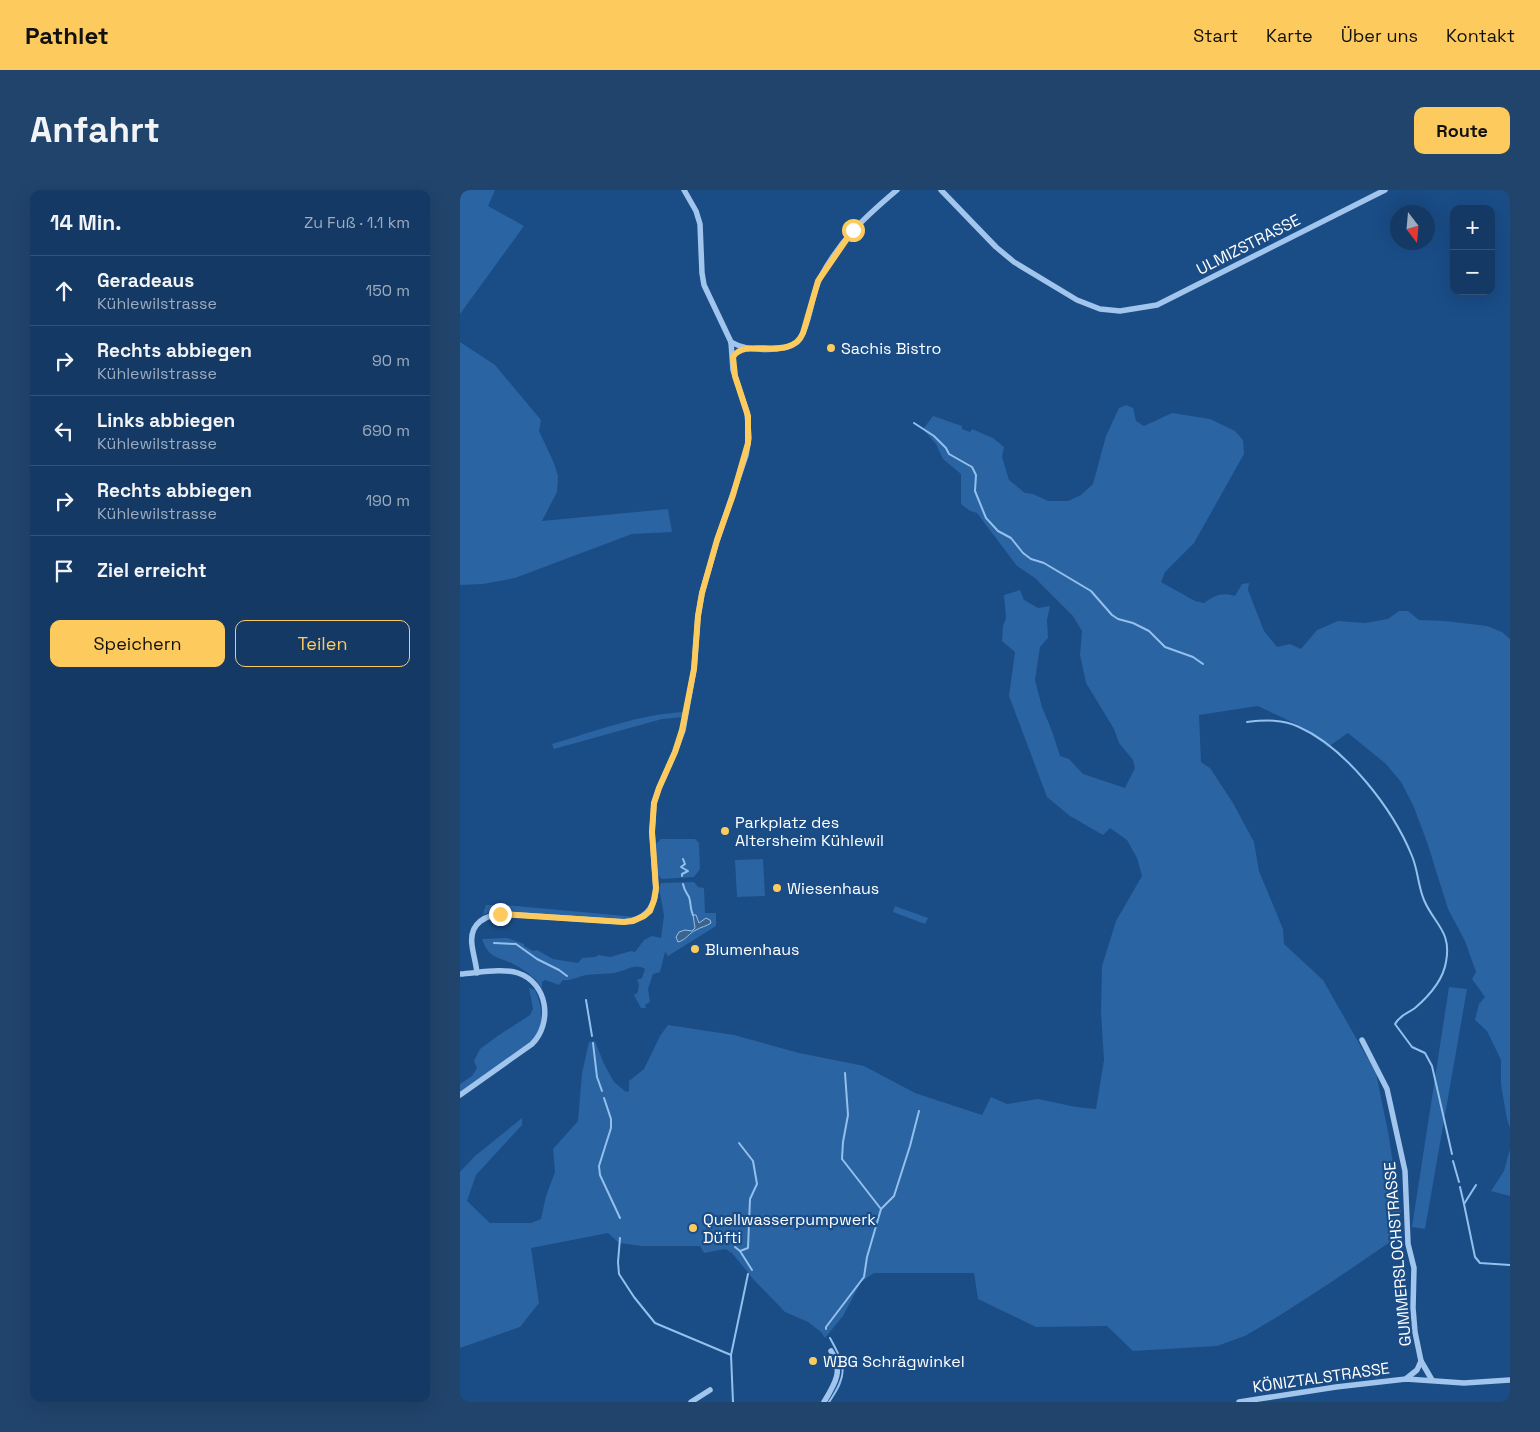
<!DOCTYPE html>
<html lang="de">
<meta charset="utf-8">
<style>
:root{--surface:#143964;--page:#21446d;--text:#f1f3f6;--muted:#9dacbf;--line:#335378;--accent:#fdca5e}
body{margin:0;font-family:"Space Grotesk",sans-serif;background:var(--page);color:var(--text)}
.controls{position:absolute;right:15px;top:15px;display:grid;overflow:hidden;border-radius:10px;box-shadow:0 5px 20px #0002}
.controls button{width:45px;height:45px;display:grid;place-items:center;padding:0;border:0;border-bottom:1px solid var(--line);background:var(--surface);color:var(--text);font:25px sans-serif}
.compass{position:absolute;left:930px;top:15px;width:45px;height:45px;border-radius:50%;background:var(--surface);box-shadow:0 5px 20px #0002;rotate:164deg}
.stop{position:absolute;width:15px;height:15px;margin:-11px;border:4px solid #fdca5e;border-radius:50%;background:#fff}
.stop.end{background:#fdca5e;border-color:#fff;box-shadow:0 1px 5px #0008}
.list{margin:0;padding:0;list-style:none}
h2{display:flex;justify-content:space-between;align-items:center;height:65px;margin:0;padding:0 20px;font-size:21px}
h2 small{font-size:16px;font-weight:400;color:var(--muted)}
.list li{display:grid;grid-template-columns:32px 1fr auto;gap:15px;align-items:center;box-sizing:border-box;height:70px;padding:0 20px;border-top:1px solid var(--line)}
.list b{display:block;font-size:19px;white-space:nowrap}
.list p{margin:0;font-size:16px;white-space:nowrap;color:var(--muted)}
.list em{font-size:16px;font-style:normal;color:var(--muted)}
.actions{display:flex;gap:10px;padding:15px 20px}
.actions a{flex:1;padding:11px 0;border:1px solid var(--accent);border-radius:10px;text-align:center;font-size:18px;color:var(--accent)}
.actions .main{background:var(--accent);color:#111}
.icon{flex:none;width:28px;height:28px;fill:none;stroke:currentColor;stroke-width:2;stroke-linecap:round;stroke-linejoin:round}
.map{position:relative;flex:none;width:1050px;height:1212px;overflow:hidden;border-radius:10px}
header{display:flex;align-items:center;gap:30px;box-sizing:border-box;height:70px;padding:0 25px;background:var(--accent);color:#111}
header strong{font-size:24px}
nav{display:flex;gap:28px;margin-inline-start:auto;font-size:18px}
.intro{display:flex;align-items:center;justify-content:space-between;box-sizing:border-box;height:120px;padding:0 30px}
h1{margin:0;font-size:35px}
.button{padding:12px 22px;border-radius:10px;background:var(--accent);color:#111;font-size:18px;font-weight:700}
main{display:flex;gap:30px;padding:0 30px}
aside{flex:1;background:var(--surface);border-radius:10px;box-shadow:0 5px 20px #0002}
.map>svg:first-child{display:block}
</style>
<header>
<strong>Pathlet</strong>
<nav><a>Start</a><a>Karte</a><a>Über uns</a><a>Kontakt</a></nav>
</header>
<div class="intro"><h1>Anfahrt</h1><a class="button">Route</a></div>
<main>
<aside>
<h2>14 Min.<small>Zu Fuß · 1.1 km</small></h2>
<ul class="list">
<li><svg class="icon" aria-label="ahead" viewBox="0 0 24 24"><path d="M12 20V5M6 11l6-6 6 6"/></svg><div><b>Geradeaus</b><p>Kühlewilstrasse</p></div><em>150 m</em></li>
<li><svg class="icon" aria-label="right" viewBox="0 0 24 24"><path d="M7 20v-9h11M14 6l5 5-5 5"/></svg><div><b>Rechts abbiegen</b><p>Kühlewilstrasse</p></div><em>90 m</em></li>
<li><svg class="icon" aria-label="left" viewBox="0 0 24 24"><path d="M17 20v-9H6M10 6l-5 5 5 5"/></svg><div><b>Links abbiegen</b><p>Kühlewilstrasse</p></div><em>690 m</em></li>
<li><svg class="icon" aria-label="right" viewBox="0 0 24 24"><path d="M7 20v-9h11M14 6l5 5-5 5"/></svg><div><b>Rechts abbiegen</b><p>Kühlewilstrasse</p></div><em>190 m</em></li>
<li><svg class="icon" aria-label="arrive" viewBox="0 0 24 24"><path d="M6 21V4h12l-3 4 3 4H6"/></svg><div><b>Ziel erreicht</b></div></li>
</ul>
<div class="actions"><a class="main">Speichern</a><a>Teilen</a></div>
</aside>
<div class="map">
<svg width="1050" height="1212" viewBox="0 0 1050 1212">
<rect width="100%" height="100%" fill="#1a4c86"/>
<g fill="#2a64a3">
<polygon points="0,0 35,0 28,16 64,36 0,124"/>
<polygon points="0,152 35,175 81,230 79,241 94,273 98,286 97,302 82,331 208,319 212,342 172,344 55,388 23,394 0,395"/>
<path d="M666 215 673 218 676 231 684 236 712 223 750 229 775 241 783 250 784 264 734 353 705 382 701 392 735 411 744 413C755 405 762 402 775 406L782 394 789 393 788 400 804 441 817 457 830 454 841 459 857 440 878 431 905 433 928 429 939 421H948L959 430 985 431 1027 436 1042 442 1050 449V938L1047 929 1041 895V870L1027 841 1015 830 1019 814 1025 807 1012 789 1016 782 1005 751 988 719 967 652 953 615 941 592 926 574 888 543 868 557 842 537 798 516 739 525 741 572 750 578 773 613 794 652 799 681 823 739 824 754 863 790 916 883 929 947 936 994 941 1020 933 1050 873 1091 822 1124 785 1146 757 1156 673 1161 647 1136 576 1137 518 1109 514 1083H414L401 1092 383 1126 365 1148 361 1142 348 1132 325 1122 294 1090 272 1063 265 1059 244 1063 240 1056H182L159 1053 148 1043 71 1058 79 1113 60 1137 0 1158V982L15 966 62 928V935L16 985 7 1011 30 1033H71L81 1029 86 1006 95 982 93 959 118 931 122 883 129 852 135 851 144 874 154 892 166 902 169 901V891L184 879 200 846 208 835 274 845 339 863 404 876 455 903 522 925 531 907 547 914 578 909 616 917 636 919 644 870 641 823 642 776 656 731 682 686 677 668 667 650 650 638 643 645 610 626 587 607 549 506 555 462 542 451 543 436 546 428 544 405 560 400 564 410 578 418 590 416 587 430 588 448 580 457 575 490 582 517 592 541 600 566 609 569 623 584 665 598 675 578 673 570 659 553 654 539 626 493 620 465 622 441 613 426 575 388 557 376 517 323 510 321 501 314V284L483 269 476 254 463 239 473 226 502 236V239L510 242 512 239 533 248 544 257 542 267 549 290 565 303 573 304 588 311H608L621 305 633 294 646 246 659 218Z"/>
<path d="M225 522 224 527 202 529 94 559 92 554C136 541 179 524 225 522Z"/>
<polygon points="201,649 235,649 239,653 240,679 234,687 202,689 197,684 195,655"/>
<polygon points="303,669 305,706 277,707 275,670"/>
<path d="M234 692 238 697 244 698 245 723H256V736L208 766 205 762 200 782 193 784 188 799 190 812 185 815 186 818H181L174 805 178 802 179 794 177 790 182 788 185 779C174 773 169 780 158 782 147 785 134 783 122 786 115 788 110 791 103 790L99 795 85 790 82 792V798C76 789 65 780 55 775 39 766 29 770 22 749L47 748 64 754V756L73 761 77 760 93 769 118 773 122 768 135 767 139 765 150 767 171 761 175 762 184 750 192 746 201 748 204 725 199 698 201 693Z"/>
<polygon points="26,715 44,715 176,727 164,730 37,722 23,724"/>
<polygon points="435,716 468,728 465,734 433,722"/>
<polygon points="989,797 1007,799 965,1039 952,1037"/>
<path d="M69 798 75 800C81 814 85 829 77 844 68 860 17 891 0 903V894L12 886 17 878 14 871 20 859 39 845 70 825 73 819Z"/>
<polygon points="1050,959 1050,1006 1031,1001 1044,981"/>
</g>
<path fill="#3d628c" stroke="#94c0ee" d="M233 725H236L239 733 246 728 250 730 251 733C247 736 241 737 236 740 229 743 226 750 218 752L216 747 219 742 225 740 232 741 235 738Z"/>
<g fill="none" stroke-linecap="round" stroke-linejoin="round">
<g stroke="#94c0ee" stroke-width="2">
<polyline points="454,233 474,246 486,258 489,264 512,277 516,285 515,301 526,328 538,341 551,348 563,363 571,369 584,373 631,401 652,425 658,429 673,433 689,441 705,457 733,467 743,474"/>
<path d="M787 532C805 530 823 529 839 537 886 558 933 619 952 666 958 680 958 696 964 710 974 734 992 741 986 772 983 790 969 806 955 818 947 824 940 825 935 834L952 857 965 863 972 876 992 964"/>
<polyline points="222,686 222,684 228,681 221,677 225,674 223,669"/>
<path d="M223 694C224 700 226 702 229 707 231 712 230 719 233 725"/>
<polyline points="34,753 56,754 77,769 99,780 107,786"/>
<polyline points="126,810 132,846"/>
<polyline points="133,853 137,887 142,901"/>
<polyline points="385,883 388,925 383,952 382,969 421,1019"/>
<polyline points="144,908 151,929 151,938 139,976 140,985 160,1028"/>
<polyline points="279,953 293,971 297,994 290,1009 288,1058 280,1061 292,1080"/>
<polyline points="993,971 999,992"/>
<polyline points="1016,995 1004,1014 1015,1067 1020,1073 1050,1075"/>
<polyline points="1000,997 1004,1014"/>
<polyline points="160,1048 158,1072 159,1084 174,1107 195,1133 271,1165"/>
<polyline points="275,1057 280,1061"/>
<polyline points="366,1139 366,1137 404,1087 407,1067 421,1019 434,1006 450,956 459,921"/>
<polyline points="273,1212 271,1165 288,1084"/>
<path d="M369 1212C388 1184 386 1177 370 1148"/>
</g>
<g stroke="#a1c5ec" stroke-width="5.5">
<polyline points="481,0 536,57 554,72 617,110 640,119 660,121 697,115 925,0"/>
<path d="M271 152C286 161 323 163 337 152 348 143 352 103 360 88 380 50 405 27 437 0"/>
<path d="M17 783C16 773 13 764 12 755 9 733 26 724 45 724L164 732C183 730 194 720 196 701L192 642 194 613 199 598 215 562 223 540 234 479 238 426 242 403 257 351 286 265 289 248 287 222 273 180 271 152 244 95 242 83 240 34 236 21 224 0"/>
<path d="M0 784C17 783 43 778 58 783 88 793 93 833 72 854L0 905"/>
<polyline points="902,850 927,899 945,981 948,1054 954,1078 953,1118 955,1142 961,1171 972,1190"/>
<polyline points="947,1188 957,1180 961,1171"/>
<polyline points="231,1212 250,1200"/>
<path d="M364 1212C375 1194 384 1180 371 1161"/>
<polyline points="779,1212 876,1197 946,1189 1004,1193 1050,1190"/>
</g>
</g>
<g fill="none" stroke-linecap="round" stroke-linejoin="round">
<path stroke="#fdca5e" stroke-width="6" d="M40 724 164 732 173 731 184 726 190 721 194 710 196 698 192 642 194 613 199 598 215 562 222 540 234 479 238 426 242 403 257 350 273 305 288 253V226L275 186 273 167C285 146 331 173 343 143L358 91 393 40"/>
</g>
<g fill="#fdca5e" stroke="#1a4c86" stroke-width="2">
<circle cx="371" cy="158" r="5"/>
<circle cx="265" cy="641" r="5"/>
<circle cx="317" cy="698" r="5"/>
<circle cx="235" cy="759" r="5"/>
<circle cx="233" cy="1038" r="5"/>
<circle cx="353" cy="1171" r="5"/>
</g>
<g text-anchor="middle" stroke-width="4.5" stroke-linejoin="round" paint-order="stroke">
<g font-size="16" fill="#fff" stroke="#1a4c86">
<text transform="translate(788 54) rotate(-27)" y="6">ULMIZSTRASSE</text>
<text transform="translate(937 1064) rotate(-95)" y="6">GUMMERSLOCHSTRASSE</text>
<text transform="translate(861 1187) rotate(-8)" y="6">KÖNIZTALSTRASSE</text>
</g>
<g font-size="16" fill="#fff" stroke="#1a4c86" text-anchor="start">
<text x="381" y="164">Sachis Bistro</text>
<text x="275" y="638">Parkplatz des<tspan x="275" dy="18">Altersheim Kühlewil</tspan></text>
<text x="327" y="704">Wiesenhaus</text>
<text x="245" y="765">Blumenhaus</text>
<text x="243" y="1035">Quellwasserpumpwerk<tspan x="243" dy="18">Düfti</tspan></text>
<text x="363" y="1177">WBG Schrägwinkel</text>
</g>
</g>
</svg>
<div class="controls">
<button>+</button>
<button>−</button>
</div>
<svg class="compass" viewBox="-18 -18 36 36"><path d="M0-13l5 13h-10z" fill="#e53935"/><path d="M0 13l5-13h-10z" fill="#9dacbf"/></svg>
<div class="stop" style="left:393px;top:40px"></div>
<div class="stop end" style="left:40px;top:724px"></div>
</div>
</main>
